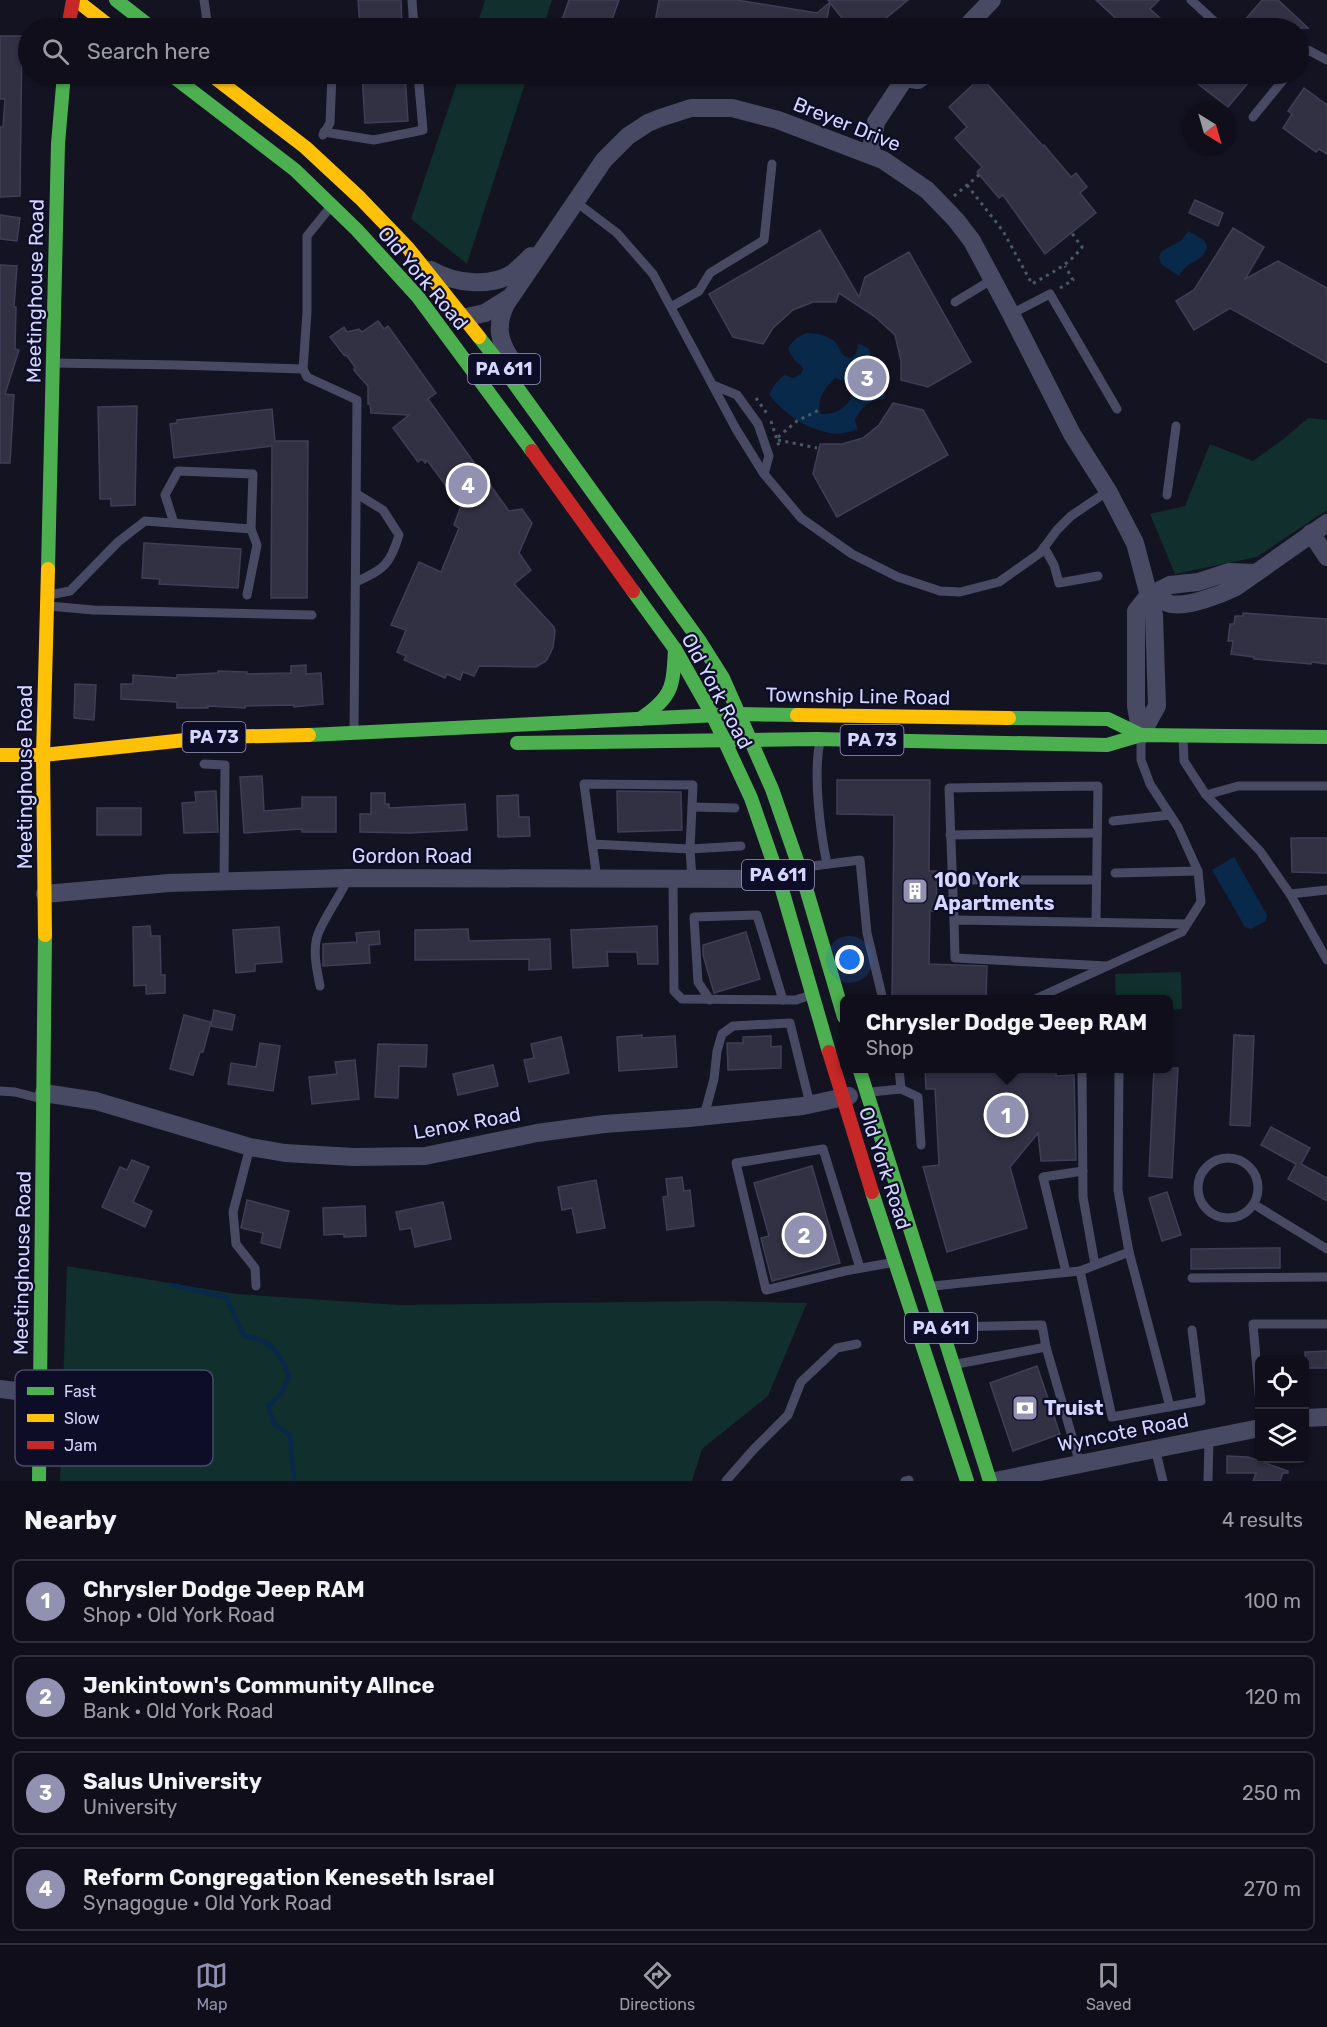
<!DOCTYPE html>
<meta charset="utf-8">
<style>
:root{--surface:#0f0e1a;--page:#181723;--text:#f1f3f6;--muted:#9b9ca2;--line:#2f2e39;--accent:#9192b2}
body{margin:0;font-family:Rubik,sans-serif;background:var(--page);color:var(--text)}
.controls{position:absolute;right:18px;bottom:18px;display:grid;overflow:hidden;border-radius:9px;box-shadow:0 2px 4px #0004}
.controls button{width:54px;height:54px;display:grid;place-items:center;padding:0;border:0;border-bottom:2px solid var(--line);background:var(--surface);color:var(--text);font:30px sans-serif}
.compass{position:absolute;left:1183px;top:102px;width:54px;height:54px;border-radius:50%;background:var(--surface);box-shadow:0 2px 4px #0004;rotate:143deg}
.you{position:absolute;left:850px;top:960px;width:21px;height:21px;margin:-15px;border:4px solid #fff;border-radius:50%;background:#1a73e8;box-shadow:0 0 0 9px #1a73e833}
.badge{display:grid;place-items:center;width:39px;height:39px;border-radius:50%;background:var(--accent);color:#fff;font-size:20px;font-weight:700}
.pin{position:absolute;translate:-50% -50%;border:3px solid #fff;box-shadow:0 2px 6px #0006}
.popup{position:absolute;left:840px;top:995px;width:333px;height:78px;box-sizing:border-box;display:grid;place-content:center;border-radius:9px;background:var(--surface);filter:drop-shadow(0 2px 4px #0005);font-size:20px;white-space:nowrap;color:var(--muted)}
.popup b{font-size:22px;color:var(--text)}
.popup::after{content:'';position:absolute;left:50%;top:100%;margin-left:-12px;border:12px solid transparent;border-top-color:var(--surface)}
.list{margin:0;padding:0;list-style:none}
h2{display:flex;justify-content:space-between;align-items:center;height:78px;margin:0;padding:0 24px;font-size:26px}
h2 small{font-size:20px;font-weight:400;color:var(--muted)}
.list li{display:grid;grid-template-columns:39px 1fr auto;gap:18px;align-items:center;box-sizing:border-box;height:84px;margin:0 12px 12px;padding:0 12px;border:2px solid var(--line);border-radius:9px}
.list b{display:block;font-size:22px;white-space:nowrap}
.list p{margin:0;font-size:20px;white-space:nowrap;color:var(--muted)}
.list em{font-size:20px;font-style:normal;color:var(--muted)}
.icon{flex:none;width:33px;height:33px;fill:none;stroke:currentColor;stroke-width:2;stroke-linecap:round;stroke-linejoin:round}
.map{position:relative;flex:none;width:1327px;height:1481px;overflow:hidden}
.search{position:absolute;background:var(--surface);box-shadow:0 2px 4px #0004;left:18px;right:18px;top:18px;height:66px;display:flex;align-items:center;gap:15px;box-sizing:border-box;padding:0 21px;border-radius:33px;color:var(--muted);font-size:22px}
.sheet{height:462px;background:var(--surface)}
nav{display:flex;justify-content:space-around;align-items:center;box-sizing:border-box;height:84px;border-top:2px solid var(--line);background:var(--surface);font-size:16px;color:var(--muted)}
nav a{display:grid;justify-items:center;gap:3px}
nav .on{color:var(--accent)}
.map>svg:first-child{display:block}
</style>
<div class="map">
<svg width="1327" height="1481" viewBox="0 0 1327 1481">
<rect width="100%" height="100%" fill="#141322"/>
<g fill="#112f2c">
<polygon points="485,0 552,0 543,28 476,28"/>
<polygon points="460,74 528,74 467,264 411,219"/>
<polygon points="1308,418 1327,420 1327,510 1257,557 1175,574 1150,514 1185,506 1210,444 1253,461 1286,437"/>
<polygon points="1181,972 1182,1009 1168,1010 1168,1000 1116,999 1115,974"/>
<polygon points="67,1266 236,1294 399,1305 712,1301 807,1303 768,1396 702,1449 692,1481 60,1481"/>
</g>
<g fill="#082949" fill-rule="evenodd">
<path d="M1188 231 1204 240 1207 246C1204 263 1188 259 1179 276L1161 264 1159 256 1162 251 1182 240Z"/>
<path d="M808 333C816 333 831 336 837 344 841 351 841 356 850 358L856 354 858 343 869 349 872 360 882 377 886 393 884 399C869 400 861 407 855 420L857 428 856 430C850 431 843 434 837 434 811 432 784 415 769 394L776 383 784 375 794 378 801 374 803 369 802 366 795 361 788 349C791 342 800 334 808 333ZM835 378 845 381 850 389 851 398C846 409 833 415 821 414 815 402 826 386 835 378Z"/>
<polygon points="1234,857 1267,915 1266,921 1251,929 1245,927 1212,870"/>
</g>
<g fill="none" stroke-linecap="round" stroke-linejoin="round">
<path stroke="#082949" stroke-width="4.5" d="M171 1285 226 1297 244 1336C271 1339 280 1352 289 1376L282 1393 268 1406 274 1424 290 1435 294 1481"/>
</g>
<g fill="#323144" stroke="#3f3e56" stroke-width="1.5">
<polygon points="358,0 401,0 402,28 360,28"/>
<polygon points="569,0 619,0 609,28 561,28 559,20 563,17"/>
<polygon points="659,0 737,0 817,13 830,2 828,0 908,0 874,28 850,28 830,3 825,28 654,28"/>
<polygon points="1096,0 1159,0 1150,9 1171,28 1126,28"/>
<polygon points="1262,0 1278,0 1308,28 1238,28"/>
<polygon points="0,36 22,36 20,196 0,197 0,127 3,127 5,99 0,99"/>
<polygon points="362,74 405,74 408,121 365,123"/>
<polygon points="1185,74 1237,74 1248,83 1228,107"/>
<polygon points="981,77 1043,146 1044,145 1071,177 1076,173 1087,187 1080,193 1096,213 1045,254 1003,195 999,198 977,172 982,167 955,138 967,127 949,107"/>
<polygon points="1304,88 1327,105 1327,154 1319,149 1316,152 1283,128 1292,114 1288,111"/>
<polygon points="1195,200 1223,213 1218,226 1189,213"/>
<polygon points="0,215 20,218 17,241 0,239"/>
<polygon points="1233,228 1264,247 1245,279 1278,261 1327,288 1327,363 1230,308 1194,330 1176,301 1194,290"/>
<polygon points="820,230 859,297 865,277 909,252 971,362 928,387 901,380 901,361 895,335 874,316 839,293 836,302 813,302 793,310 773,328 763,344 733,337 709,294"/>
<polygon points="0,265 17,266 14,307 16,307 15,349 19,350 5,394 14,395 10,463 0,463"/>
<polygon points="378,321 384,329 388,326 436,393 428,399 509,511 522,509 532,523 519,553 531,570 514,584 554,627 555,632 553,647 550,654 546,661 536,667 479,666 474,676 463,672 460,680 447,674 445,678 404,660 406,656 397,652 406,630 391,625 419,562 441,572 459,528 454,525 461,506 427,460 425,463 422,459 418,462 393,428 409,415 371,413 370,404 368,404 368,386 358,375 354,370 355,367 347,356 344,355 330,337 344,327 347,332 359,329 362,332"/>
<polygon points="893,403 923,410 948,455 837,517 813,474 820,444 842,444 863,438 879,425"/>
<polygon points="137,406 135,505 111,506 111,499 100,499 98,407"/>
<polygon points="272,409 275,441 308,441 307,598 271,598 272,446 174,458 170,424 177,423 177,420"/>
<polygon points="144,543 241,549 238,588 159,584 160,579 142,578"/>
<polygon points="1243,613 1327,619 1327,664 1312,662 1311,664 1254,659 1254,657 1231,654 1233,641 1228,641 1230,624 1234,624 1235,616 1243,616"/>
<polygon points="306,665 306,674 321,673 323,704 294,707 294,705 245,706 245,708 208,706 208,708 177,708 177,702 121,699 121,684 133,684 133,675 177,678 177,675 218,673 218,671 247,672 247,674 291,673 291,666"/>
<polygon points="75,684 96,685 94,720 74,718"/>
<polygon points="262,776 264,811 302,808 302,797 336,797 336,832 302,832 302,829 244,833 240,777"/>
<polygon points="837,780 930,780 929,871 937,871 936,911 930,911 929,964 987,966 986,999 892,999 894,815 837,814"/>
<polygon points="216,791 218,832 184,833 182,803 196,802 195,792"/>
<polygon points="617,791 681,792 682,830 618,832"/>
<polygon points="371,793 385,793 385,804 389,804 389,808 465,804 467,830 410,833 360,832 360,814 371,814"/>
<polygon points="518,795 519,817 529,817 530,836 498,837 497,796"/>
<rect x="97" y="808" width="44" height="27"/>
<polygon points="1291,838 1327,838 1327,873 1292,872"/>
<polygon points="150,926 151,936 160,936 161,975 165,975 165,993 146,994 146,985 134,986 133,927"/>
<polygon points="657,926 658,964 638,964 637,952 607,952 608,966 573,968 571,930"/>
<polygon points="279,927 282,962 255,964 255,971 236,973 233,930"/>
<polygon points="468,929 469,941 550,939 551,969 529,970 529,959 415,960 415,930"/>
<polygon points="379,931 380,944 369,945 370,963 323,966 323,944 357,942 356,933"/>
<polygon points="746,932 760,979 714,993 703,955 703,945"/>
<polygon points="214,1010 235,1015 232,1030 211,1026"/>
<polygon points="184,1015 211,1022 203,1052 200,1052 193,1075 170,1069"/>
<polygon points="642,1035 642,1038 675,1036 677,1067 619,1071 617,1037"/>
<polygon points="1234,1035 1254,1036 1250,1126 1230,1125"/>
<polygon points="771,1036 771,1047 781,1046 781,1068 728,1070 727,1043 743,1043 743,1037"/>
<polygon points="561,1037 569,1073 529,1082 524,1060 534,1058 531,1044"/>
<polygon points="260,1043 280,1046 273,1091 228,1084 231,1063 256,1067"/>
<polygon points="378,1044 427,1045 426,1067 399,1066 398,1098 375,1097"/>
<polygon points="355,1060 359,1099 312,1104 309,1077 337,1074 335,1062"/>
<polygon points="493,1065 498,1086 458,1095 453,1074"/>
<polygon points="925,1068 1056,1068 1056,1076 1074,1075 1076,1160 1041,1161 1038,1133 1010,1167 1027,1228 947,1252 923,1167 939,1165 935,1089 926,1089"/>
<polygon points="1154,1068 1178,1068 1172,1178 1149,1176"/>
<polygon points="1271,1127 1310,1148 1301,1164 1327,1178 1327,1201 1288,1179 1296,1164 1261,1145"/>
<polygon points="132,1160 149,1167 133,1202 152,1211 145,1227 102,1207 120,1167 127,1170"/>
<polygon points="812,1166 840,1263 772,1281 761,1238 769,1236 754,1183"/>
<polygon points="682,1177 684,1191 690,1190 694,1226 667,1230 663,1197 668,1196 666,1179"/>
<polygon points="596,1180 605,1228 577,1233 572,1208 562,1210 558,1187"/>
<polygon points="1167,1192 1181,1235 1162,1241 1149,1198"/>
<polygon points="247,1200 289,1211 280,1248 261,1243 263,1233 241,1228"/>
<polygon points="443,1202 451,1239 415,1247 411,1228 400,1230 396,1212"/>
<polygon points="365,1206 366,1236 344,1237 344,1234 324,1235 323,1208"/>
<polygon points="1280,1248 1280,1268 1191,1269 1191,1249"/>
<polygon points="1327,1351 1327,1368 1305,1368 1305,1352"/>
<polygon points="1037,1366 1060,1434 1013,1451 990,1383"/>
<polygon points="1227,1456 1248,1457 1288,1471 1288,1473 1283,1473 1280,1481 1253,1481 1256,1473 1227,1473"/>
</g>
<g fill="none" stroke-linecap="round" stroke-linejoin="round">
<g stroke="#475b68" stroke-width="3" stroke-dasharray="3 4.5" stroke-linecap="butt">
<path d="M967 185 1003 231 1032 284C1051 273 1069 265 1082 247L1071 232"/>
<polyline points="954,196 979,175"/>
<polyline points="1060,288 1073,280 1065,266"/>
<polyline points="756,398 768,415"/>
<polyline points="771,421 779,446"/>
<polyline points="778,437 797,421 819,410"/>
<polyline points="778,440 817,448"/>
</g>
<g stroke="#484a63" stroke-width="9">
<polyline points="204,0 207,21 220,28"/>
<polyline points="412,0 414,28"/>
<polyline points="1191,0 1215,22"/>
<polyline points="1298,61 1308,50 1327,60"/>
<polyline points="1253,117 1288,74"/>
<polyline points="324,132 374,140 423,130 418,74"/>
<polyline points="323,135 330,123 332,74"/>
<polyline points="576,202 617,233 653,274 736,429 764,474 801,518 852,554 898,577 940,591 960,592 999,582 1040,553 1057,530 1071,516 1108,491"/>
<polyline points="328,210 307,236 307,312 303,369 307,377 357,400 354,731"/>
<polyline points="955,302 993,279"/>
<polyline points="671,307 699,291 710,273 764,240 772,164"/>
<polyline points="1011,314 1050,294 1117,409"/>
<polyline points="53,363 178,365 303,369"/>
<polyline points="713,385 737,395 758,424 769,456 764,474"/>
<polyline points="1167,495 1176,426"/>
<polyline points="1044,547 1054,565 1059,583 1098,576"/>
<path d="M356 582C384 569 390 565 399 535L383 510 357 494"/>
<polyline points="49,595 70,591 118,542 145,521 251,529 253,474 178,471 165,495 174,523"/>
<polyline points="247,595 257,545 251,529"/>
<polyline points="49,606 93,610 312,615"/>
<polyline points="1183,737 1184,761 1206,795 1238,786 1327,786"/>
<path d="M820 741C813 775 820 831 827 864"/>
<polyline points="204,764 225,765 224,881"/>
<polyline points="1206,795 1260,851 1290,894 1327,960"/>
<polyline points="692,807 735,808"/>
<polyline points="1113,821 1170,815"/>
<polyline points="950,835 1097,833"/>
<polyline points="592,844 690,849 693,785 584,784 597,879"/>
<polyline points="805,867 860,860 867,933 883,1000"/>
<polyline points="1115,873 1198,871"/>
<polyline points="673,879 674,991 682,999 796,1000 808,996"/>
<polyline points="692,879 690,849 741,846"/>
<polyline points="952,880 1096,880"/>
<polyline points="1290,894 1327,890"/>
<polyline points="954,920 949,788 1098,786 1096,922"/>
<polyline points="1107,966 955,958 954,920 1187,924"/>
<path d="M320 986C317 970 312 950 318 934 326 914 340 897 348 878"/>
<polyline points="710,1000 698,982 694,917 757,915 783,1000"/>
<polyline points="1033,1000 1182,932 1201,902 1198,871 1178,827 1150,784 1141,760 1141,737"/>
<polyline points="899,1068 901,1089"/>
<polyline points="1082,1068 1083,1197 1095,1265"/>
<polyline points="1119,1068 1118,1190 1129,1252"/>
<polyline points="0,1091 15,1092 42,1099"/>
<polyline points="871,1092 901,1089 918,1097 921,1145"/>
<polyline points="704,1116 714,1079 717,1051 722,1034 733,1026 790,1023 810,1104"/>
<polyline points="250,1147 233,1212 236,1244 255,1268 256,1286"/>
<circle cx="1228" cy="1188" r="30"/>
<polyline points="1255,1205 1327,1249"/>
<polyline points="860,1268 823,1149 736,1163 766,1290 845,1271 890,1263"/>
<polyline points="1080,1271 1129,1252 1170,1407"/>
<polyline points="1066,1272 1043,1177 1083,1171"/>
<polyline points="1192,1278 1327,1277"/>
<polyline points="933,1286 1080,1271 1112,1417 1201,1401 1192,1330"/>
<polyline points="946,1327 1042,1325 1046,1347 1080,1464"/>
<polyline points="957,1364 1046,1347"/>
<polyline points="1260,1404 1253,1324 1327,1324"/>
<polyline points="1155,1448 1163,1481"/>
<polyline points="726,1481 753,1450 788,1415 801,1382 837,1348 857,1344"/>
<polyline points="905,1481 909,1480"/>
<polyline points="1208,1481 1209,1438"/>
</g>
<g stroke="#484a63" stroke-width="18">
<polyline points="965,28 992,0"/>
<polyline points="905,78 918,80 926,74"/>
<polyline points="870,154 876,122 905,78 906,74"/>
<path d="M431 270C453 283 490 288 513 273 519 268 525 262 531 256"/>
<polyline points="458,319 485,313 509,298"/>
<path d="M511 359C498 340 496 325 506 304L604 160 628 136 648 123 660 118 691 108H732L778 120 883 160 927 190 956 220 972 241 1011 314 1072 434 1108 491 1135 543 1154 615 1157 706 1141 735"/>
<polyline points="1311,533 1327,557"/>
<path d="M1148 596C1156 598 1163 602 1171 604 1188 607 1220 595 1236 587L1327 523"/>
<polyline points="1141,735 1136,706 1136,611 1148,596 1170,585 1198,582 1229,572 1256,573"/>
<polyline points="45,894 169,883 348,878 779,879"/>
<polyline points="44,1093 96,1101 250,1147 285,1153 354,1157 425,1156 537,1133 604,1124 689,1118 803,1106 849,1096"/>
<polyline points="0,1389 40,1394"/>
<polyline points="1304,1418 1327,1417"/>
<polyline points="995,1481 1260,1428"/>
</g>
<g stroke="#4caf50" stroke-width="14">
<polyline points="116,0 152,28"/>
<polyline points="170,74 295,170 357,230 418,297 532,451"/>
<polyline points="479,337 501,365 699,640 723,678 772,789 803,878 844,1017"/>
<polyline points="48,569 58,144 64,74"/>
<polyline points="633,591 675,649 713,716 751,798 779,879 829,1052"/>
<polyline points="1009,718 1108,719 1141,735"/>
<path d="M640 719C673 697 673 687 675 649"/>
<polyline points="309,735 739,714 797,715"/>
<polyline points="517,743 816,739 1107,745 1141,735 1327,737"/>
<polyline points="859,1068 990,1481"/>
<polyline points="872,1192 967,1481"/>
<polyline points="39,1481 45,935"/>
</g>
<g stroke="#ffc107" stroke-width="14">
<polyline points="76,0 112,28"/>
<polyline points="210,74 305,147 360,198 408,248 479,337"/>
<polyline points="797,715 1009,718"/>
<polyline points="0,755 43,755 214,737 309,735"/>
<polyline points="45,935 43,755 48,569"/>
</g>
<g stroke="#c62828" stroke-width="14">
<polyline points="68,28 73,0"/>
<polyline points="532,451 633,591"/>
<polyline points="829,1052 872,1192"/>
</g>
</g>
<defs>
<g id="building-square" transform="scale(1.35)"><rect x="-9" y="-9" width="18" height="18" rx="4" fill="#9192b2" stroke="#0e0d28"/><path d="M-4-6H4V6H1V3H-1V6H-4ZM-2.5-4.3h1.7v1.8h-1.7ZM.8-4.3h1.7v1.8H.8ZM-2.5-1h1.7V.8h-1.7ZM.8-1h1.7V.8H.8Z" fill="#fff"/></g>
<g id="bank-square" transform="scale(1.35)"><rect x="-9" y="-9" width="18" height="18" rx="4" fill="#9192b2" stroke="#0e0d28"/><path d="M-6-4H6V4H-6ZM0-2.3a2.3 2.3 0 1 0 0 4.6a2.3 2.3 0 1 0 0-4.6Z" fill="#fff"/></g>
</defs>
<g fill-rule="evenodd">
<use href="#building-square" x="915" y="891"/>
<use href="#bank-square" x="1025" y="1408"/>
</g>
<g text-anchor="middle" stroke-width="4.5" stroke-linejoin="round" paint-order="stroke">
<g fill="#0e0d28" stroke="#999abe" stroke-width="1.5">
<rect x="468" y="354" width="72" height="30" rx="4.5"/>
<rect x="182.5" y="722" width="63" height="30" rx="4.5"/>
<rect x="840.5" y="725" width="63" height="30" rx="4.5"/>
<rect x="742" y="860" width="72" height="30" rx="4.5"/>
<rect x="905" y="1313" width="72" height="30" rx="4.5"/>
</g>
<g font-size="18" font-weight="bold" fill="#d5d6ff">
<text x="504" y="375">PA 611</text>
<text x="214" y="743">PA 73</text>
<text x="872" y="746">PA 73</text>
<text x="778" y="881">PA 611</text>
<text x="941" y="1334">PA 611</text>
</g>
<g font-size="20" fill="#d5d6ff" stroke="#0e0d28">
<text transform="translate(847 124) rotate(22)" y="7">Breyer Drive</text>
<text transform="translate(423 278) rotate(50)" y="7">Old York Road</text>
<text transform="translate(35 291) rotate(-89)" y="7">Meetinghouse Road</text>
<text transform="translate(717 691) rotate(62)" y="7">Old York Road</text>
<text transform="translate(858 696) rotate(1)" y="7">Township Line Road</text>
<text transform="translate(25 777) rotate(-90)" y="7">Meetinghouse Road</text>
<text x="412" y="863">Gordon Road</text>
<text transform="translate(467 1123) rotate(-10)" y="7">Lenox Road</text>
<text transform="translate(885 1168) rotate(72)" y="7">Old York Road</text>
<text transform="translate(22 1263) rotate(-89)" y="7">Meetinghouse Road</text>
<text transform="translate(1123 1432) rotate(-11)" y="7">Wyncote Road</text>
</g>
<g font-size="20" font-weight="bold" fill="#d5d6ff" stroke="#0e0d28" text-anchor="start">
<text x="934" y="887">100 York<tspan x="934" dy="23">Apartments</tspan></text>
<text x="1044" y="1415">Truist</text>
</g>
</g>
<rect x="15" y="1370" width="198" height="96" rx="9" fill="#0e0d28" stroke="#4a4968" stroke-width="1.5"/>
<rect x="27" y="1387" width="27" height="8" fill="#4caf50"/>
<rect x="27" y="1414" width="27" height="8" fill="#ffc107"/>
<rect x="27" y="1441" width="27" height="8" fill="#c62828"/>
<g font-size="16" fill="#d5d6ff">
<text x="64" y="1397">Fast</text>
<text x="64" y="1424">Slow</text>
<text x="64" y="1451">Jam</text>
</g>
</svg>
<div class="controls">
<button><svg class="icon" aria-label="locate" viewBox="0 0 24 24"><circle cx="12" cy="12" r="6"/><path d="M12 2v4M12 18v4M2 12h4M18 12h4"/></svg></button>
<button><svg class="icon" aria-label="layers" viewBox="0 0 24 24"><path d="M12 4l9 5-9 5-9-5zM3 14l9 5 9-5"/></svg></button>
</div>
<svg class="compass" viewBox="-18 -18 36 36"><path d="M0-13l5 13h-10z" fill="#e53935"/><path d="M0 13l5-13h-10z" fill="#9b9ca2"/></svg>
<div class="you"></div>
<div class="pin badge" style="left:1006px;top:1115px">1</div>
<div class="popup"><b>Chrysler Dodge Jeep RAM</b>Shop</div>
<div class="pin badge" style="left:804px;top:1235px">2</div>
<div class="pin badge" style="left:867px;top:378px">3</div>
<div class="pin badge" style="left:468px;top:485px">4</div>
<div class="search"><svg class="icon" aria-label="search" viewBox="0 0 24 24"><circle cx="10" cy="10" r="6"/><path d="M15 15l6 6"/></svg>Search here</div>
</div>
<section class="sheet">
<h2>Nearby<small>4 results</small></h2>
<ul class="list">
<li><span class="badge">1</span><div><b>Chrysler Dodge Jeep RAM</b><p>Shop · Old York Road</p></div><em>100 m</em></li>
<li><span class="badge">2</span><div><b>Jenkintown's Community Allnce</b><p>Bank · Old York Road</p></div><em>120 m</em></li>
<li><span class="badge">3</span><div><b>Salus University</b><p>University</p></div><em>250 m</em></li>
<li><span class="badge">4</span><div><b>Reform Congregation Keneseth Israel</b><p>Synagogue · Old York Road</p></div><em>270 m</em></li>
</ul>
</section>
<nav>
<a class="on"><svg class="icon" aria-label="map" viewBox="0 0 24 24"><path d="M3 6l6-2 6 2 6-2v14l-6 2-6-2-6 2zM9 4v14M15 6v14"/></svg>Map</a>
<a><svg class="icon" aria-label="directions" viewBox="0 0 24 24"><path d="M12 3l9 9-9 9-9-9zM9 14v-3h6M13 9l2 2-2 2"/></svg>Directions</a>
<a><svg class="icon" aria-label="saved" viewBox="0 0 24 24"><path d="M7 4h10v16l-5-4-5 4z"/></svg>Saved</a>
</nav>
